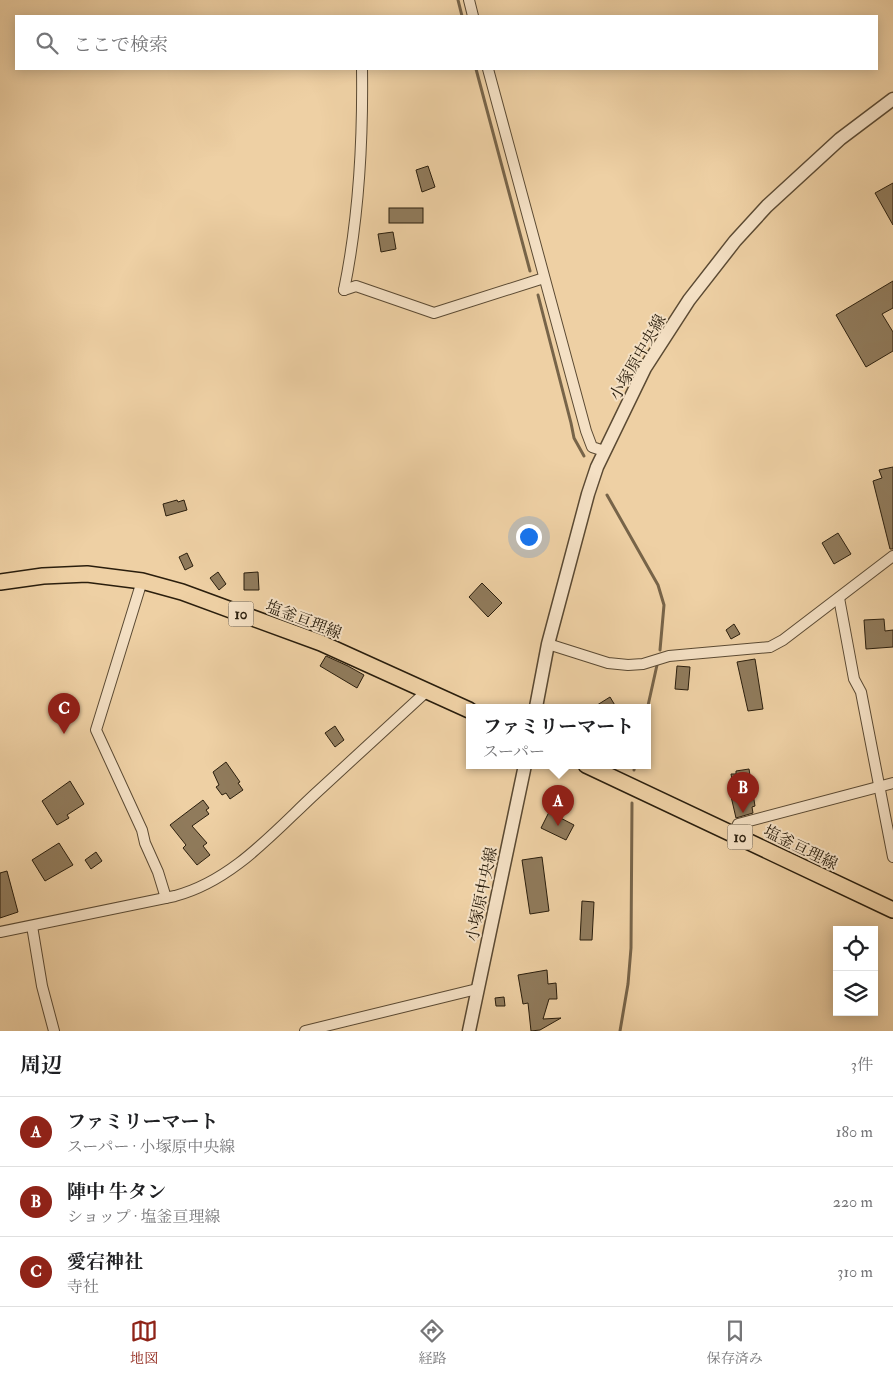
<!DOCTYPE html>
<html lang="ja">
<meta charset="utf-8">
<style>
:root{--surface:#fff;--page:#f6f6f6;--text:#202124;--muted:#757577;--line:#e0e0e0;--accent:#8f2418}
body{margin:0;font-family:"IM FELL Double Pica","Noto Serif JP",serif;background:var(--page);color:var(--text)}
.controls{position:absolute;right:15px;bottom:15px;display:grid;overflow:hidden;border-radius:0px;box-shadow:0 2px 12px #0003}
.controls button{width:45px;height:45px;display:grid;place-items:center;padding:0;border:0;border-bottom:1px solid var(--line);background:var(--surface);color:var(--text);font:25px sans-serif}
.you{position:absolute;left:528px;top:536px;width:18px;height:18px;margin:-12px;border:4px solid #fff;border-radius:50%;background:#1a73e8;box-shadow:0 0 0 8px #1a73e833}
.badge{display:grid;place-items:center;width:32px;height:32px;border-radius:50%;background:var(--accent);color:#fff;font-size:16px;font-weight:700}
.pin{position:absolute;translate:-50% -41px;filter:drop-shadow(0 1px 2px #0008)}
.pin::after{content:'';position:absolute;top:26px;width:18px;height:15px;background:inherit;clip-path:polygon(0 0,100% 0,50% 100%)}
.popup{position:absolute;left:466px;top:704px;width:185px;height:65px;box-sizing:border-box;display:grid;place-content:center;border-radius:0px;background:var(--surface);filter:drop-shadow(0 1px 4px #0005);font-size:16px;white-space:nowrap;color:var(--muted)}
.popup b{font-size:19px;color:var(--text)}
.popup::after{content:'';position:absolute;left:50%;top:100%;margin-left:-10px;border:10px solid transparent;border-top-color:var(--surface)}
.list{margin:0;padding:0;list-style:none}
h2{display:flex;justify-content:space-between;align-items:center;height:65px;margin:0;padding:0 20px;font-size:21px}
h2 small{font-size:16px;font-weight:400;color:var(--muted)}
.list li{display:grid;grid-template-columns:32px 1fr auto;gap:15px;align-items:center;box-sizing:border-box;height:70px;padding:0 20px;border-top:1px solid var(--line)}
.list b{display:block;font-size:19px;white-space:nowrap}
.list p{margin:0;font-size:16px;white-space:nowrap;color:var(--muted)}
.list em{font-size:16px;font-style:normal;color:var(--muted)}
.icon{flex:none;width:28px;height:28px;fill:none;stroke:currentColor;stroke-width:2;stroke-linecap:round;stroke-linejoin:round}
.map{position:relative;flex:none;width:893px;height:1031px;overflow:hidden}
.search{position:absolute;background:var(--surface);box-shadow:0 2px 12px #0003;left:15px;right:15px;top:15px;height:55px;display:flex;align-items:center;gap:12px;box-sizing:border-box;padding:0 18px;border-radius:0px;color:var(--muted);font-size:19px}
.sheet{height:275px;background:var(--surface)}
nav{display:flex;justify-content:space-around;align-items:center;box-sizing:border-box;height:70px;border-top:1px solid var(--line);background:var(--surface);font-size:14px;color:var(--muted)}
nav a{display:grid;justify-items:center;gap:2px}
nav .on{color:var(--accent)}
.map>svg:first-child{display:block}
</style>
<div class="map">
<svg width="893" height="1031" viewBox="0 0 893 1031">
<rect width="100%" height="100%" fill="#eed0a4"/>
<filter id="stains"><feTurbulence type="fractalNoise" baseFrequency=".004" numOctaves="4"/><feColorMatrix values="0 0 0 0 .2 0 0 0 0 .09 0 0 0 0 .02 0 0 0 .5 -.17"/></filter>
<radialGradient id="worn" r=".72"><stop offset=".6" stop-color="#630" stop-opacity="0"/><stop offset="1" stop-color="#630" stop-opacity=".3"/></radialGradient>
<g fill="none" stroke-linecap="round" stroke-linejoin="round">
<g stroke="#776449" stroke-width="3">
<polyline points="458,0 462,16"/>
<polyline points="476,69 530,271"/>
<polyline points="538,295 571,423 574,438 584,456"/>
<polyline points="607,495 658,585 664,605 660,650"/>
<polyline points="647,710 657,665"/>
<polyline points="634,770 635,765"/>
<polyline points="620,1031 628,984 631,948 632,803"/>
</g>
</g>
<g fill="#907b5c" stroke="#2a1e0d">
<polygon points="428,166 435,187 422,192 416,170"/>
<polygon points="893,183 893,225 875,193"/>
<rect x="389" y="208" width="34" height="15"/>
<polygon points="393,232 396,249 381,252 378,234"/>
<polygon points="893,281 893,308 882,314 893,332 893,351 866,367 836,315"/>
<polygon points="893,467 893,549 890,549 873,481 882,478 879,470"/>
<polygon points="177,500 178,502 184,500 187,510 166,516 163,504"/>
<polygon points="838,533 851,554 834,564 822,543"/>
<polygon points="187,553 193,566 185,570 179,557"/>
<polygon points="218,572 226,584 219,590 210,578"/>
<polygon points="258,572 259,590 244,590 244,573"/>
<polygon points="482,583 502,603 488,617 469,597"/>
<polygon points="884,619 885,631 893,630 893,647 866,649 864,620"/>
<polygon points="734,624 740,634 731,639 726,630"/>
<polygon points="326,656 348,666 364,675 357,688 320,666"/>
<polygon points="755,659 763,709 748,711 737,662"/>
<polygon points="677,666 690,667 688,690 675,689"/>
<polygon points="610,697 616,707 594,707"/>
<polygon points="335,726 344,740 335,747 325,733"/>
<polygon points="226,762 240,782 238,783 243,790 230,799 226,793 222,795 216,787 219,785 213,772"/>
<polygon points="749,769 755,806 752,807 753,813 736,818 730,792 734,791 731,774 736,774 736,771"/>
<polygon points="70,781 84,804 67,815 69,818 57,825 42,801"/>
<polygon points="203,800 209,808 206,810 209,814 192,826 207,843 203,846 210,855 197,865 183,848 186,845 170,825"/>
<polygon points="549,812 574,825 566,840 541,828"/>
<polygon points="59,843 73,865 45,881 32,860"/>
<polygon points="96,852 102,861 91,869 85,860"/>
<polygon points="542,857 549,911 530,914 522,860"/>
<polygon points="7,871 18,912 0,918 0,873"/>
<polygon points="582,901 594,902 592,940 580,940"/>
<polygon points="547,970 548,984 556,983 557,999 549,999 543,1019 561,1018 540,1030 531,1031 528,1003 523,1004 518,975"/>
<polygon points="504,997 505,1006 496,1006 495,998"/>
</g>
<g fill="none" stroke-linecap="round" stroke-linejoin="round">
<g stroke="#5b4a33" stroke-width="12">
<g id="minor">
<polyline points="469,0 473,16"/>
<polyline points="488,69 586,431 592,447 604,451"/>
<path d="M344 290C359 217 363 143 362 69"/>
<polyline points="344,290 356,286 434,313 544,278"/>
<polyline points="142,581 96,730 142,830 145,843 158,872 166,898"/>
<polyline points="839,598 854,679 861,692 893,857"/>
<polyline points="548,644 608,663 628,665 643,664 669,656 770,647 783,640 893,556"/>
<polyline points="734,834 738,824 893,783"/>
<polyline points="32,926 42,986 54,1031"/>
<path d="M0 932 175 896C232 881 273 833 315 794 352 760 390 725 427 691"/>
<polyline points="305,1031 477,989"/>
</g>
</g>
<g stroke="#5b4a33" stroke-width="15">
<g id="tertiary">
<polyline points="536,707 548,644 588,494 597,467 645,368 689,300 735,241 767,206 840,139 893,99"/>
<polyline points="469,1031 525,765"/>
</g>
</g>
<g stroke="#2a1e0d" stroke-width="18">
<g id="primary">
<polyline points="0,582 43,576 87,574 142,581 182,592 321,643 469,710"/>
<polyline points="586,765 893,910"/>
</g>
</g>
<use href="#minor" stroke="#f4e0c4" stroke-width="10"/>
<use href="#tertiary" stroke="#f4e0c4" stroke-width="12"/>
<use href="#primary" stroke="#eed0a4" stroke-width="15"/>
</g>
<g text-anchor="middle" stroke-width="4" stroke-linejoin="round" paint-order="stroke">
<g fill="#f4e0c4" stroke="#675844" stroke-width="1">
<rect x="228.5" y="601.5" width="25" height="25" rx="4"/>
<rect x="727.5" y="824.5" width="25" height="25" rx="4"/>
</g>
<g font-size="15" font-weight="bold" fill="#2a1e0d">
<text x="241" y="619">10</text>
<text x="740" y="842">10</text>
</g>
<g font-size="16" fill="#2a1e0d" stroke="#f4e0c4">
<text transform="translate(637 357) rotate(-60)" y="6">小塚原中央線</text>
<text transform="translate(304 619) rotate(21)" y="6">塩釜亘理線</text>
<text transform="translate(801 847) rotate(26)" y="6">塩釜亘理線</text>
<text transform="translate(481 894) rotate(-78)" y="6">小塚原中央線</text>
</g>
</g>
<rect width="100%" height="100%" filter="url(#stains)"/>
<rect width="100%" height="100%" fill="url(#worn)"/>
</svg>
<div class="controls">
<button><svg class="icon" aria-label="locate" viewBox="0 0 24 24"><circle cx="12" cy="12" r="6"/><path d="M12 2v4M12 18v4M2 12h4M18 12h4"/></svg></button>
<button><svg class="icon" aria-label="layers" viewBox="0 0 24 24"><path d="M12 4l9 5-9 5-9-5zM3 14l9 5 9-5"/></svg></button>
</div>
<div class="you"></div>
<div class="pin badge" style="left:558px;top:826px">A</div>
<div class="popup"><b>ファミリーマート</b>スーパー</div>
<div class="pin badge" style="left:743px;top:813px">B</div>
<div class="pin badge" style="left:64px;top:734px">C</div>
<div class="search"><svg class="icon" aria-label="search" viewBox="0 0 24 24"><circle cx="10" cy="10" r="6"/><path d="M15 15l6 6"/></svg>ここで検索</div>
</div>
<section class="sheet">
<h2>周辺<small>3件</small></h2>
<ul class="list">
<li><span class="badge">A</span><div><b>ファミリーマート</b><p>スーパー · 小塚原中央線</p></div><em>180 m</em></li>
<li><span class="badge">B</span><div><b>陣中 牛タン</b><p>ショップ · 塩釜亘理線</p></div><em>220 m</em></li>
<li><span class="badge">C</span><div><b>愛宕神社</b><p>寺社</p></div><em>310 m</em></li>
</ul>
</section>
<nav>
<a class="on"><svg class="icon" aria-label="map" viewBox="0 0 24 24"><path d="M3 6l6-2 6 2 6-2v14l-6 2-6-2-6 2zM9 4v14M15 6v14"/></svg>地図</a>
<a><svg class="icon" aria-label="directions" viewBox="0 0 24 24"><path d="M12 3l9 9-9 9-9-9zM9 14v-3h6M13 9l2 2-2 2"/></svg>経路</a>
<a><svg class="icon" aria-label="saved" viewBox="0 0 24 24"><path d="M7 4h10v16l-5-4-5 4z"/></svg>保存済み</a>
</nav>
